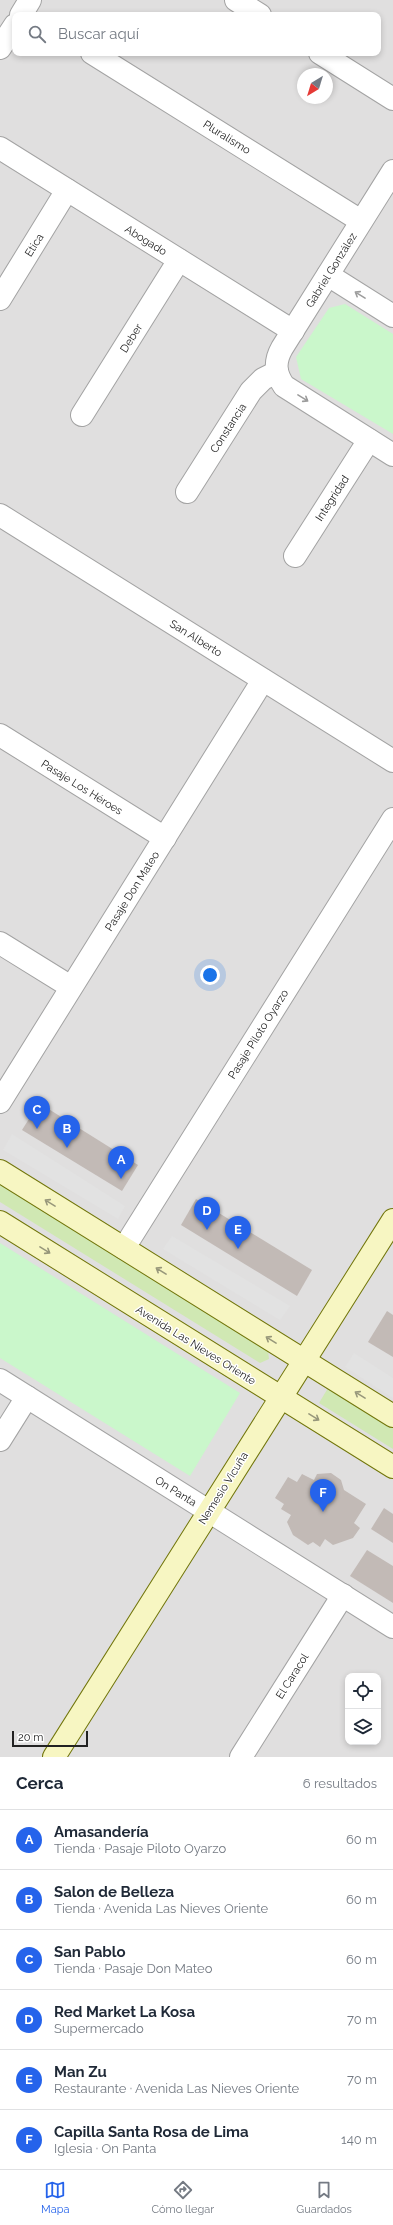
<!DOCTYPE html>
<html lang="es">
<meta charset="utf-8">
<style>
:root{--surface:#fff;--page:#f6f6f7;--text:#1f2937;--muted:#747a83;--line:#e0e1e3;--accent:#2563eb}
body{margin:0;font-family:Raleway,sans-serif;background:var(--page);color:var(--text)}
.controls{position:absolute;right:12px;bottom:12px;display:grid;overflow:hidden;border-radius:8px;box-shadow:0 2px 6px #0003}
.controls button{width:36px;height:36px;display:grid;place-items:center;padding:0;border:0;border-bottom:1px solid var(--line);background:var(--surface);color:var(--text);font:20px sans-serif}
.compass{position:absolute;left:297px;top:68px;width:36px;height:36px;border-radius:50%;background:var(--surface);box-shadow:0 2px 6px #0003;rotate:218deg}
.scale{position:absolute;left:12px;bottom:10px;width:76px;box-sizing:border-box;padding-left:4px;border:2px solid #222;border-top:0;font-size:11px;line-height:14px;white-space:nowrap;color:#222;-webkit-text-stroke:3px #fff;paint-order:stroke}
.you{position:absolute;left:210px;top:975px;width:14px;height:14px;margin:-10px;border:3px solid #fff;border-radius:50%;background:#1a73e8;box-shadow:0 0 0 6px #1a73e833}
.badge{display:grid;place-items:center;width:26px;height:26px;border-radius:50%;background:var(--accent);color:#fff;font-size:13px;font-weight:700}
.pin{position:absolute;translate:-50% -33px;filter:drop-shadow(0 1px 2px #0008)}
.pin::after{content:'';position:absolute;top:21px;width:14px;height:12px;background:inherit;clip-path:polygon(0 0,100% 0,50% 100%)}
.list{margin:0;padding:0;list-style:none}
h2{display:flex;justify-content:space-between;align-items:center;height:52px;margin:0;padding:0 16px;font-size:17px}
h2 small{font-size:13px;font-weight:400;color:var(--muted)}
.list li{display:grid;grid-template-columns:26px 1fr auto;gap:12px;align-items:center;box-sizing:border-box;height:60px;padding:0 16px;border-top:1px solid var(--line)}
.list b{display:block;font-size:15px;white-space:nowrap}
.list p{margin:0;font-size:13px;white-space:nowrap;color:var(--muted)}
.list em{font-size:13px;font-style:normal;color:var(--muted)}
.icon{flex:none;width:22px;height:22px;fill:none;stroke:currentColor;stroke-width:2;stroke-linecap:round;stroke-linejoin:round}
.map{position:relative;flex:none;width:393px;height:1757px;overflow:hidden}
.search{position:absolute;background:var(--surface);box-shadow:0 2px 6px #0003;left:12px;right:12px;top:12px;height:44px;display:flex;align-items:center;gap:10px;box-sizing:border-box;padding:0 14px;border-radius:8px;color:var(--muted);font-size:15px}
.sheet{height:412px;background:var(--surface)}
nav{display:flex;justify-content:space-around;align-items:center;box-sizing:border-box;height:56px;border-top:1px solid var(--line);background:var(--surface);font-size:11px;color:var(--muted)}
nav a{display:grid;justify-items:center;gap:2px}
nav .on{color:var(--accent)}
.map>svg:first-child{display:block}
</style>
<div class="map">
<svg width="393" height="1757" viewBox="0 0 393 1757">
<rect width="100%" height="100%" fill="#f1eee9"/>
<path fill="#e0dfdf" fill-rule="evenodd" d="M0 0H393V1757H0ZM15 15H378V53H15ZM303 74H327V98H303ZM348 1676H378V1742H348Z"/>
<g fill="#d0e8b3">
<polygon points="0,1183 268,1351 269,1359 260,1363 0,1202"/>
<polygon points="328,1388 393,1428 393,1449 319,1403"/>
</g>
<g fill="#caf7cb">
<polygon points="345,304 393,334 393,434 301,379 296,357 329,308"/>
<polygon points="0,1243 240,1393 190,1476 0,1358"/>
</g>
<g fill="#e2e2e2">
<polygon points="12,1134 125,1206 118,1219 3,1150"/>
<polygon points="172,1236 290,1306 280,1320 163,1249"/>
<polygon points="354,1353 393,1378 393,1398 345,1367"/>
</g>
<g fill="#c2bab6">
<polygon points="39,1103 138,1165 122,1191 22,1130"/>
<polygon points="196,1199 312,1270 297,1296 181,1225"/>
<polygon points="387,1311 393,1315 393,1357 368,1342"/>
<polygon points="331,1473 341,1480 344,1490 366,1504 354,1523 360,1528 353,1538 333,1545 325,1539 320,1547 313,1542 308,1545 293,1535 287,1522 291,1515 281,1509 284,1504 275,1498 288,1477 297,1482 302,1474 314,1480 317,1474"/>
<polygon points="384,1508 393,1514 393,1543 371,1529"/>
<polygon points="367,1550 393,1566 393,1603 350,1576"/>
</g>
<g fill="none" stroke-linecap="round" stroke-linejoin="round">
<g stroke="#a3a3a3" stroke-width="24">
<g id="street">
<polyline points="236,0 260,15"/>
<polyline points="21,15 30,0"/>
<polyline points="0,48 15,25"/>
<polyline points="92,53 361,221"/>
<polyline points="320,53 393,99"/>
<polyline points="0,148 293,331"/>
<path d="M393 171 282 348C274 362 275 373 284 386L393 455"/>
<polyline points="328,275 393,316"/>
<polyline points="0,299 67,190"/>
<polyline points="82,415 179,260"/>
<polyline points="187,492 251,391 263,379 277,372"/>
<polyline points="0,515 393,761"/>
<polyline points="295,556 369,440"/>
<polyline points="0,735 165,838"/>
<polyline points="0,943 71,987"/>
<polyline points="0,1102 263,680"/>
<polyline points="124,1248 393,819"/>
<polyline points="0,1380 393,1627"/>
<polyline points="0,1440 27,1397"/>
<polyline points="241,1757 343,1595"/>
</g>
</g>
<g stroke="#72760b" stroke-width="24">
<g id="secondary">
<polyline points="0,1171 393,1416"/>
<polyline points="0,1222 393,1467"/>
<polyline points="54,1757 393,1220"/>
</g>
</g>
<use href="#street" stroke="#fff" stroke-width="22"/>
<use href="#secondary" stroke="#f7f6c2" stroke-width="22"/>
</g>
<defs><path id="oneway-shaft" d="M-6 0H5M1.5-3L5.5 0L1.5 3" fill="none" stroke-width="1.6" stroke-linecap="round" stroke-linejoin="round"/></defs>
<g stroke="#9c9c9c">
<use href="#oneway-shaft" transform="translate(360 295) rotate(-148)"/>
<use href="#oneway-shaft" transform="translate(303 398) rotate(32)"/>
</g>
<g stroke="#97977a">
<use href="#oneway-shaft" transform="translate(50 1203) rotate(-148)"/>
<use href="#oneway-shaft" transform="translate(45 1250) rotate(32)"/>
<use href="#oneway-shaft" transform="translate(161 1271) rotate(-148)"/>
<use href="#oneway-shaft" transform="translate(271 1340) rotate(-148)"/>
<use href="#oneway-shaft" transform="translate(360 1395) rotate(-148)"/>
<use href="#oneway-shaft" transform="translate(314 1417) rotate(32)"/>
</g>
<g text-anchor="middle" stroke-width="3" stroke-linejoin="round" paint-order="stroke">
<g font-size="11" fill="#222" stroke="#fff">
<text transform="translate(227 137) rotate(32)" y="4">Pluralismo</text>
<text transform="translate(146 240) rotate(32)" y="4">Abogado</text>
<text transform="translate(34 245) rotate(-58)" y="4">Etica</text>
<text transform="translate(331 270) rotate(-58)" y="4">Gabriel González</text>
<text transform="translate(131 338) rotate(-58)" y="4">Deber</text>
<text transform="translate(228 428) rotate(-57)" y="4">Constancia</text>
<text transform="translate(332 498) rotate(-57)" y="4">Integridad</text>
<text transform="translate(196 638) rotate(32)" y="4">San Alberto</text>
<text transform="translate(82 787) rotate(32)" y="4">Pasaje Los Héroes</text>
<text transform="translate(132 891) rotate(-58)" y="4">Pasaje Don Mateo</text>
<text transform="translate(258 1034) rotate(-58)" y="4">Pasaje Piloto Oyarzo</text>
<text transform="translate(196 1345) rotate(32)" y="4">Avenida Las Nieves Oriente</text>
<text transform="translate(223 1488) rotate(-58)" y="4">Nemesio Vicuña</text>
<text transform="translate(176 1491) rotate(32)" y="4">On Panta</text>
<text transform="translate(292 1676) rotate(-58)" y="4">El Caracol</text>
</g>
</g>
</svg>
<div class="controls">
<button><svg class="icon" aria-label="locate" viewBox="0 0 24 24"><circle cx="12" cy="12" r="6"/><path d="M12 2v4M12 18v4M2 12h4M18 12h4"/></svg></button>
<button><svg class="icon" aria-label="layers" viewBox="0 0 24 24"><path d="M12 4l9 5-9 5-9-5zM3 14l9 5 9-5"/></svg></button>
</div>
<svg class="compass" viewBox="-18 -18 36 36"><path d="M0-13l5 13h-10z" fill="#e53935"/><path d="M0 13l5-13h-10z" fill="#747a83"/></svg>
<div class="scale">20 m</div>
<div class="you"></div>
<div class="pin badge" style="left:121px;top:1179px">A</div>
<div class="pin badge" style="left:67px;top:1148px">B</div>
<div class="pin badge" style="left:37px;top:1129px">C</div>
<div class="pin badge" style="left:207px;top:1230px">D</div>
<div class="pin badge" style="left:238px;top:1249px">E</div>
<div class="pin badge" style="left:323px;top:1512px">F</div>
<div class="search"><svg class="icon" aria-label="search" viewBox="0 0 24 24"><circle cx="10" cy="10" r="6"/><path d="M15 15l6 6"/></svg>Buscar aquí</div>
</div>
<section class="sheet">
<h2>Cerca<small>6 resultados</small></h2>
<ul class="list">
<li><span class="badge">A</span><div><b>Amasandería</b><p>Tienda · Pasaje Piloto Oyarzo</p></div><em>60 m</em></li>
<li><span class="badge">B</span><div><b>Salon de Belleza</b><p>Tienda · Avenida Las Nieves Oriente</p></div><em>60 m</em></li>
<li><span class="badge">C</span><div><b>San Pablo</b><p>Tienda · Pasaje Don Mateo</p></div><em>60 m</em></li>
<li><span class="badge">D</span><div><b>Red Market La Kosa</b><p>Supermercado</p></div><em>70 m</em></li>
<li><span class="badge">E</span><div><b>Man Zu</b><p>Restaurante · Avenida Las Nieves Oriente</p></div><em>70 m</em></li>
<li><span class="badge">F</span><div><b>Capilla Santa Rosa de Lima</b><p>Iglesia · On Panta</p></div><em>140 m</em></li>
</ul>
</section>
<nav>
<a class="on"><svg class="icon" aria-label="map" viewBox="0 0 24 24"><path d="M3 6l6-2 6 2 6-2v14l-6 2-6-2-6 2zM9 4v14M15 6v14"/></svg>Mapa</a>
<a><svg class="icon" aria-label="directions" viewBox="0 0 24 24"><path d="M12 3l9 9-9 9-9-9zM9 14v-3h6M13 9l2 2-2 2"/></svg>Cómo llegar</a>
<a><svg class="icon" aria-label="saved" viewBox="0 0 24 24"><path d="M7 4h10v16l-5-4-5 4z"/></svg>Guardados</a>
</nav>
